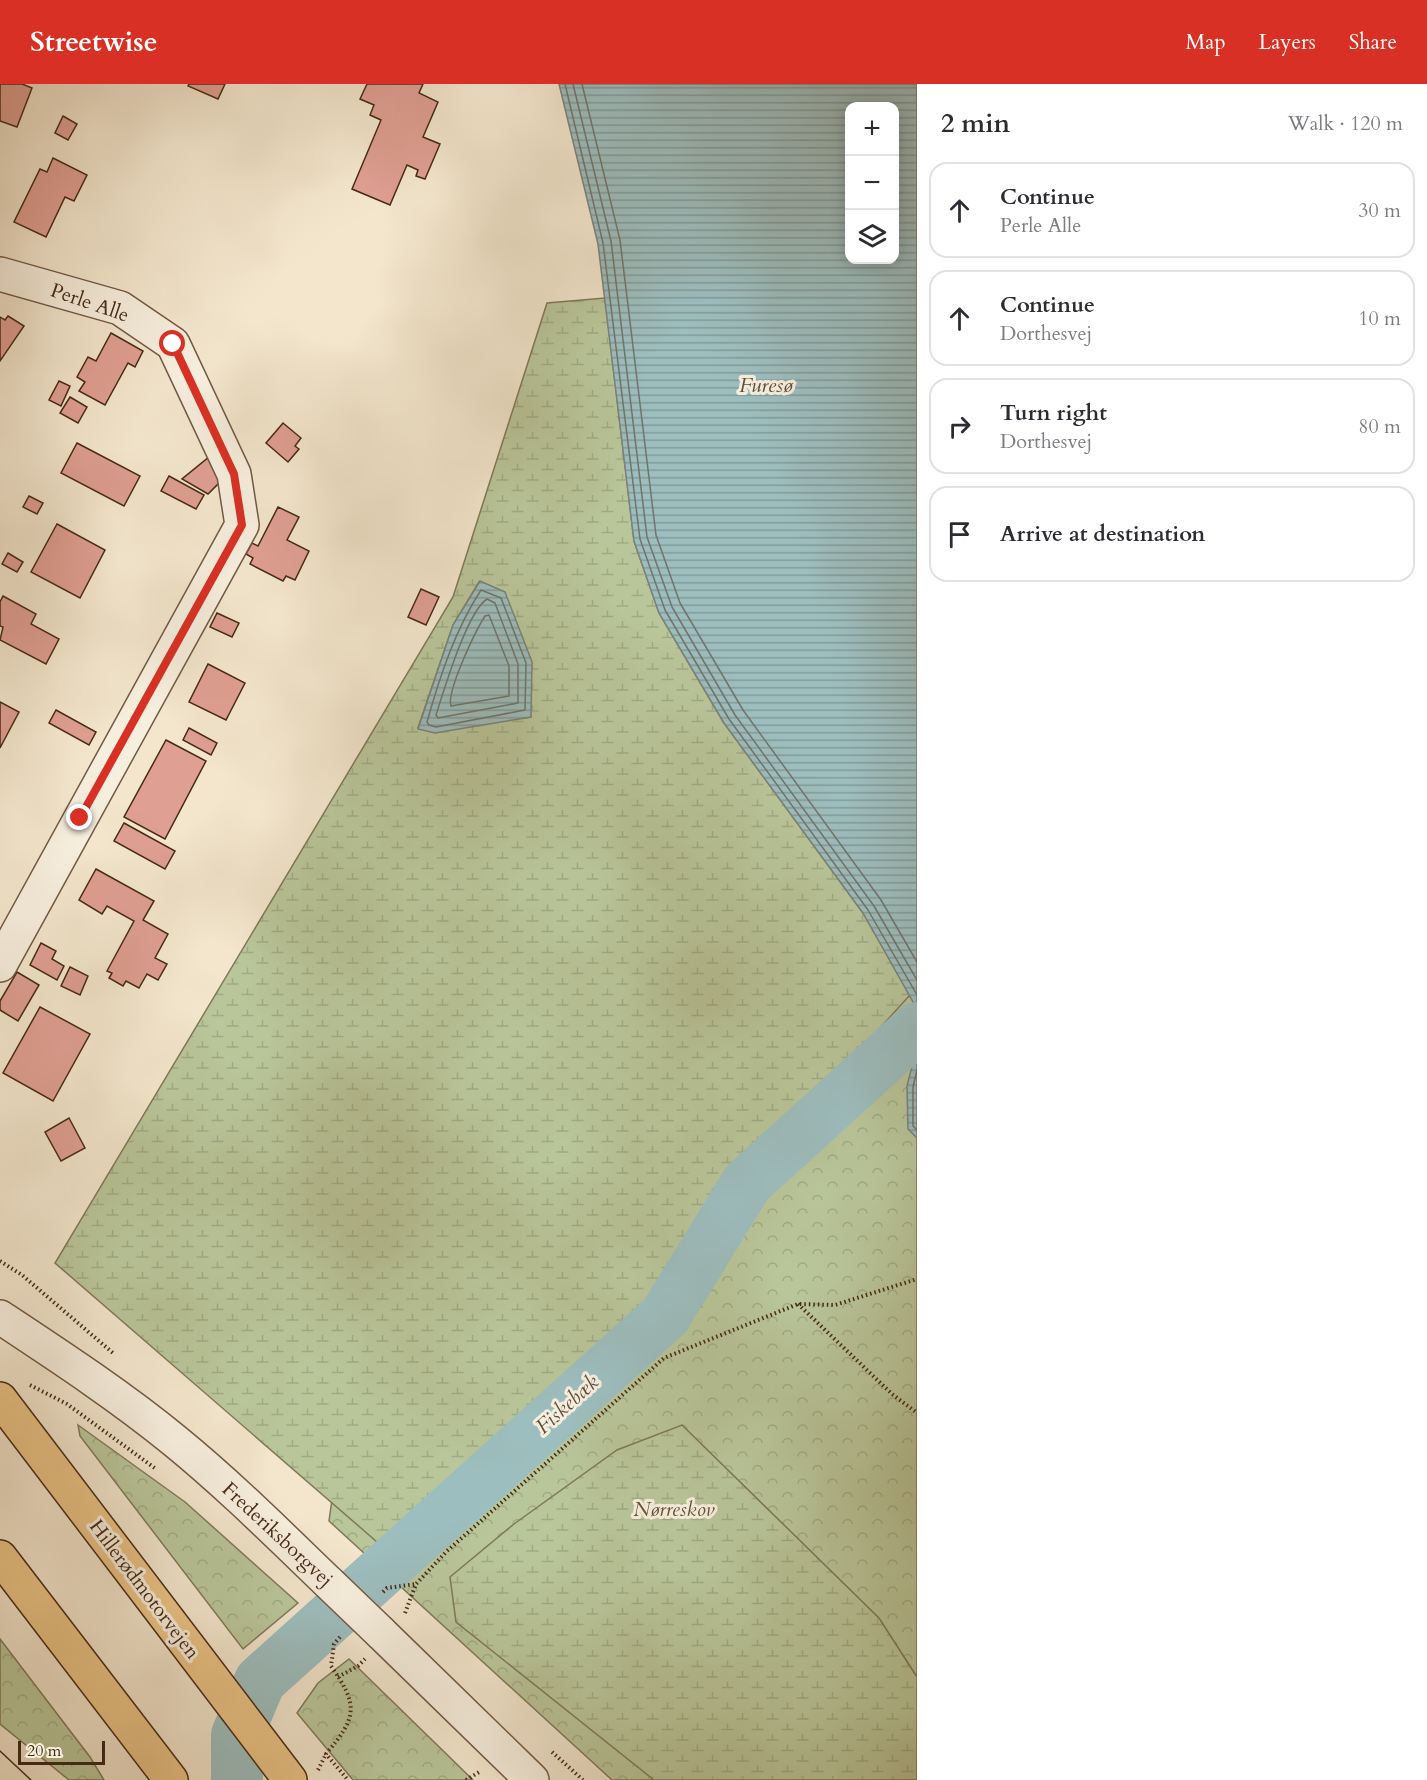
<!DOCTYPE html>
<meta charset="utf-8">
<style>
:root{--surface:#fff;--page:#f7f7f7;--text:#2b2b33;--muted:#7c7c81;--line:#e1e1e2;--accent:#d93025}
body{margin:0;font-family:Cardo,serif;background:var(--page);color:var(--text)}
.controls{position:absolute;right:18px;top:18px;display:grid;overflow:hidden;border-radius:12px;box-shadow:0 3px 15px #0003}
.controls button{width:54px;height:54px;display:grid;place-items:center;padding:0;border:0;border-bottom:2px solid var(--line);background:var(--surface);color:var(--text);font:30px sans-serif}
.scale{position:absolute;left:18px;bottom:15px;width:87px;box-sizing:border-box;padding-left:6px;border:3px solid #472a16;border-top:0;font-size:16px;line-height:21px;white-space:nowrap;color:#472a16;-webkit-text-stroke:4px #f7efde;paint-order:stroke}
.stop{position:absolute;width:18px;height:18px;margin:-14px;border:4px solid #d93025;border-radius:50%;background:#fff}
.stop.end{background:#d93025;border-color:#fff;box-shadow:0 2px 6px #0008}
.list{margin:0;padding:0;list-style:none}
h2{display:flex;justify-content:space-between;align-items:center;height:78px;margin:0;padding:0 24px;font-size:26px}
h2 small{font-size:20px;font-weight:400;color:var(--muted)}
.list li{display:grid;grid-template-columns:39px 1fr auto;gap:18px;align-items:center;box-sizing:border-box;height:96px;margin:0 12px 12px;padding:0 12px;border:2px solid var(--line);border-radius:18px}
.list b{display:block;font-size:22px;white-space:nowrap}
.list p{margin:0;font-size:20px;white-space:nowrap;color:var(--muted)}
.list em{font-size:20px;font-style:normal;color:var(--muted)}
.icon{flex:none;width:33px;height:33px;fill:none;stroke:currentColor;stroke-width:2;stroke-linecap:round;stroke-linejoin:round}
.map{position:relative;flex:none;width:917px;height:1696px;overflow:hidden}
header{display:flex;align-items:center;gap:36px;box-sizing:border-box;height:84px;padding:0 30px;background:var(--accent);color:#fff}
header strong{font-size:28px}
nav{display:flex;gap:33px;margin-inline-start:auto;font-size:21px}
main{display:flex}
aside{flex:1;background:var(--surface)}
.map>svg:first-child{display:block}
</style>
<header>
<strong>Streetwise</strong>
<nav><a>Map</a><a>Layers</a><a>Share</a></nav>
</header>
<main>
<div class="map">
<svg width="917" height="1696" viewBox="0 0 917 1696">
<defs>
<pattern id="forest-crowns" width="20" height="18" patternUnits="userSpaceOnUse" patternTransform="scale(1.5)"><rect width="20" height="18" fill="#b9c69a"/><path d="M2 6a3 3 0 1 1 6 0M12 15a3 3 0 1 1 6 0" fill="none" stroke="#a0aa84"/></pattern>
<pattern id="wetland-marsh" width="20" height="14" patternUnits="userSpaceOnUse" patternTransform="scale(1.5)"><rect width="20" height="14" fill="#b9c69a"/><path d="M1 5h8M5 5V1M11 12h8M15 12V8" fill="none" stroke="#a0aa84"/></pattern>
<pattern id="water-rules" width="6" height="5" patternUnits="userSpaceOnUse" patternTransform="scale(1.5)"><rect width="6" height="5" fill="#9dbebf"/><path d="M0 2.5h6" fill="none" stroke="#829b9a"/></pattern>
</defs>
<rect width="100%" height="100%" fill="#f3e6cd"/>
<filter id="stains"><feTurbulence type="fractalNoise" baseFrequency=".00333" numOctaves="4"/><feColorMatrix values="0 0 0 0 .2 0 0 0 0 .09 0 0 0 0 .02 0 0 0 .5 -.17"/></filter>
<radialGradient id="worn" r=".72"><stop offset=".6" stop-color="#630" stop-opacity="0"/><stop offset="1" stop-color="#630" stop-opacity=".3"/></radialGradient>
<g fill="url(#forest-crowns)" stroke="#807858" stroke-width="1.5">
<polygon points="910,911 917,925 917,1696 612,1696 329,1437 335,1394"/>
<polygon points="78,1341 185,1418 298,1519 243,1565 80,1352"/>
<polygon points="0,1555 90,1673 104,1696 69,1696 0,1640"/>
<polygon points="349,1575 473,1696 353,1696 297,1629 318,1599"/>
</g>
<g fill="url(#wetland-marsh)" stroke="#807858" stroke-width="1.5" fill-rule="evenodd">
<path d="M605 214 634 457 659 529 724 639 863 829 910 911 719 1121 646 1239 384 1464 55 1179 453 513 547 219ZM479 498 505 508 531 633 418 644 453 541Z"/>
<polygon points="682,1341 879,1534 917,1593 917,1696 654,1696 456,1538 450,1493 514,1440 617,1366"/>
</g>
<g fill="url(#water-rules)" stroke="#7b837b" stroke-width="1.5" fill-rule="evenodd">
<path d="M559 0H917V925L863 829 724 639 659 529 634 457 598 160ZM894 22V176H850V22Z"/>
<polygon points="480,497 505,508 532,578 531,633 435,649 418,645 453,541"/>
<polygon points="917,962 917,1054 908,1045 907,1002"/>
</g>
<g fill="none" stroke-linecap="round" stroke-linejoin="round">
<g stroke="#72746a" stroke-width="1.5">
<polyline points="565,0 603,159 640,455 665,526 729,635 868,826 917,911"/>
<polyline points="573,0 611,157 647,453 672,523 735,631 874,822 917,896"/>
<polyline points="582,0 620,156 656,451 680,519 743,626 881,816 917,878"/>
<path d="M481 506 501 514 526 579 525 626 436 643 429 641 427 638C440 592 455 546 481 506Z"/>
<path d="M487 515 495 519 518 580V619L438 634 436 631C444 606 467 528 487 515Z"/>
<path d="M489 531 509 582V612L451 622C446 608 476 546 485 532Z"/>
<polyline points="917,986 913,1003 913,1042 917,1046"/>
</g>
<polyline stroke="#9dbebf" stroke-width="52" points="237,1696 237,1651 260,1597 665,1232 747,1099 917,944"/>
</g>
<g fill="#df9f92" stroke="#472a16" stroke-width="1.5">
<polygon points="0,0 22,0 32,4 17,43 0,37"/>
<polygon points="189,0 225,0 218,15 188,2"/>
<polygon points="367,0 423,0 419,9 438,18 423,53 440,60 425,95 416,92 418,86 407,81 390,121 352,105 381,36 370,31 374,21 360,15"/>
<polygon points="63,32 77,40 68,56 55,49"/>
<polygon points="53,74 87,91 74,117 65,113 46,153 14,138 40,85 47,88"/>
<polygon points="8,232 24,242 0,277 0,233 5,236"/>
<polygon points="111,249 143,267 135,283 128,279 105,321 79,307 85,298 77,293 88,273 96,277"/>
<polygon points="59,297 70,302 61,322 49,316"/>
<polygon points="70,313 87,323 78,339 60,329"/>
<polygon points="283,339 301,354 295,362 299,365 288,378 266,359"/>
<polygon points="77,359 140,392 124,422 61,389"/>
<polygon points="209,373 220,398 208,410 182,395"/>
<polygon points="169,392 204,411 196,425 161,407"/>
<polygon points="29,412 43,419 37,430 23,423"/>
<polygon points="278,423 299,433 287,456 309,467 295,496 286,492 283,497 250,480 253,474 246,470 252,459 258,462"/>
<polygon points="57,440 105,466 80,514 31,488"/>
<polygon points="8,469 23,478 17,488 2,480"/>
<polygon points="421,505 439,513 426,541 408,533"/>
<polygon points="3,512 36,530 31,540 59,555 46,580 0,556 3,543 0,542 0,518"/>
<polygon points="217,529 239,539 232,553 210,543"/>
<polygon points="208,580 245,599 226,636 189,618"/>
<polygon points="0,618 19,628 0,664"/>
<polygon points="56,626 96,648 89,661 49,639"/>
<polygon points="189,644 217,659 211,671 183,656"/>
<polygon points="166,656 206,677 165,755 124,733"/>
<polygon points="124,739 175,767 165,785 114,757"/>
<polygon points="96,785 154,817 143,836 168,850 155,874 167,880 158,896 147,890 139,904 126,897 123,902 109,894 112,889 107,887 134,837 107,822 102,830 79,816"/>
<polygon points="41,859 56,867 52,875 64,882 57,896 30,881"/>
<polygon points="70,883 88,892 80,911 61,902"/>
<polygon points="17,888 39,901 18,937 0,926 0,917"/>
<polygon points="40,923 90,950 53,1017 3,989"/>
<polygon points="69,1034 85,1064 61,1077 45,1048"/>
</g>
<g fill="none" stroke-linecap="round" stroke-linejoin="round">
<g stroke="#725944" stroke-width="36">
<g id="minor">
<polyline points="0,190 120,224 173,260 234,390 242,441 0,881"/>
<path d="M0 1233C59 1272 120 1312 175 1357 229 1401 279 1451 329 1499"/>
<polyline points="380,1548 532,1696"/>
</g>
</g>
<g stroke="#472a16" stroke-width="36">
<g id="highway">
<polyline points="0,1315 290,1696"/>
<polyline points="0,1473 171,1696"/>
</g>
</g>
<g stroke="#472a16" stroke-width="4" stroke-dasharray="1.5 3" stroke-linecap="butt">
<polyline points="0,1177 22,1191 113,1269"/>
<polyline points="798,1220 892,1310 917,1329"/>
<polyline points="30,1301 67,1320 156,1385"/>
<polyline points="383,1508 387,1504 416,1500"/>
<polyline points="405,1529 416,1500 447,1467 664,1274 798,1220 835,1221 917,1195"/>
<path d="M340 1553 334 1560 331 1582C359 1622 357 1633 326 1670L348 1696"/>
<polyline points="338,1593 358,1582 365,1575"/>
<polyline points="552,1668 583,1696"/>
<polyline points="318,1686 326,1670"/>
<polyline points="466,1696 481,1687"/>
</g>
<use href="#minor" stroke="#f7efde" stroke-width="33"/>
<use href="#highway" stroke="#eac386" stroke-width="33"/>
<polyline stroke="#472a16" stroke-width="1.5" points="0,1667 31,1696"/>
<g stroke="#725944" stroke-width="36" stroke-linecap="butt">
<polyline id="minor-bridge" points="329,1499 380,1548"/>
</g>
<use href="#minor-bridge" stroke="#f7efde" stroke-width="33"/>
</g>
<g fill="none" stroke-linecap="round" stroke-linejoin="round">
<polyline stroke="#d93025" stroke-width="8" points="80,734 242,441 234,390 173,260"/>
</g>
<g text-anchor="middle" stroke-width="6" stroke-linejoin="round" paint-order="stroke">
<g font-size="20" fill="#472a16" stroke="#f7efde">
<text transform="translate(90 218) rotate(19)" y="7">Perle Alle</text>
<text transform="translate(278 1450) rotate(43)" y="7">Frederiksborgvej</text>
<text transform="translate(145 1505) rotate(53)" y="7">Hillerødmotorvejen</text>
</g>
<g font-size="20" font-style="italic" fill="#645137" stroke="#f7efde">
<text x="674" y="1432">Nørreskov</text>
</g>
<g font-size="21" font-style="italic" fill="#5c4f40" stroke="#f7efde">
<text x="766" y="308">Furesø</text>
<text transform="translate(567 1320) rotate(-42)" y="7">Fiskebæk</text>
</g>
</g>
<rect width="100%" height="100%" filter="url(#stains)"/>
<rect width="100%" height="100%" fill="url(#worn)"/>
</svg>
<div class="controls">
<button>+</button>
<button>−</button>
<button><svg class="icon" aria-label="layers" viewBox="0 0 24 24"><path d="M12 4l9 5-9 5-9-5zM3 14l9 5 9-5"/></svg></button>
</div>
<div class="scale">20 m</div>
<div class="stop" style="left:173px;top:260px"></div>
<div class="stop end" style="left:80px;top:734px"></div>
</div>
<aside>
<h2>2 min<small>Walk · 120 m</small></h2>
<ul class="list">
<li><svg class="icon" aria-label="ahead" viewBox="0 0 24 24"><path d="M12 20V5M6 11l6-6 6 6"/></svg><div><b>Continue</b><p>Perle Alle</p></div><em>30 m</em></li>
<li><svg class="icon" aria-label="ahead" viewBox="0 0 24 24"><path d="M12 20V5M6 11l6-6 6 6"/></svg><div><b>Continue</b><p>Dorthesvej</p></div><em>10 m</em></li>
<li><svg class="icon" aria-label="right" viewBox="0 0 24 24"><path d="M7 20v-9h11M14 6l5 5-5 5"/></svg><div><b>Turn right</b><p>Dorthesvej</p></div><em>80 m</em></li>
<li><svg class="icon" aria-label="arrive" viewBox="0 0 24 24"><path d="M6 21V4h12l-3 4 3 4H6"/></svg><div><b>Arrive at destination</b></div></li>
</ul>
</aside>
</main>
